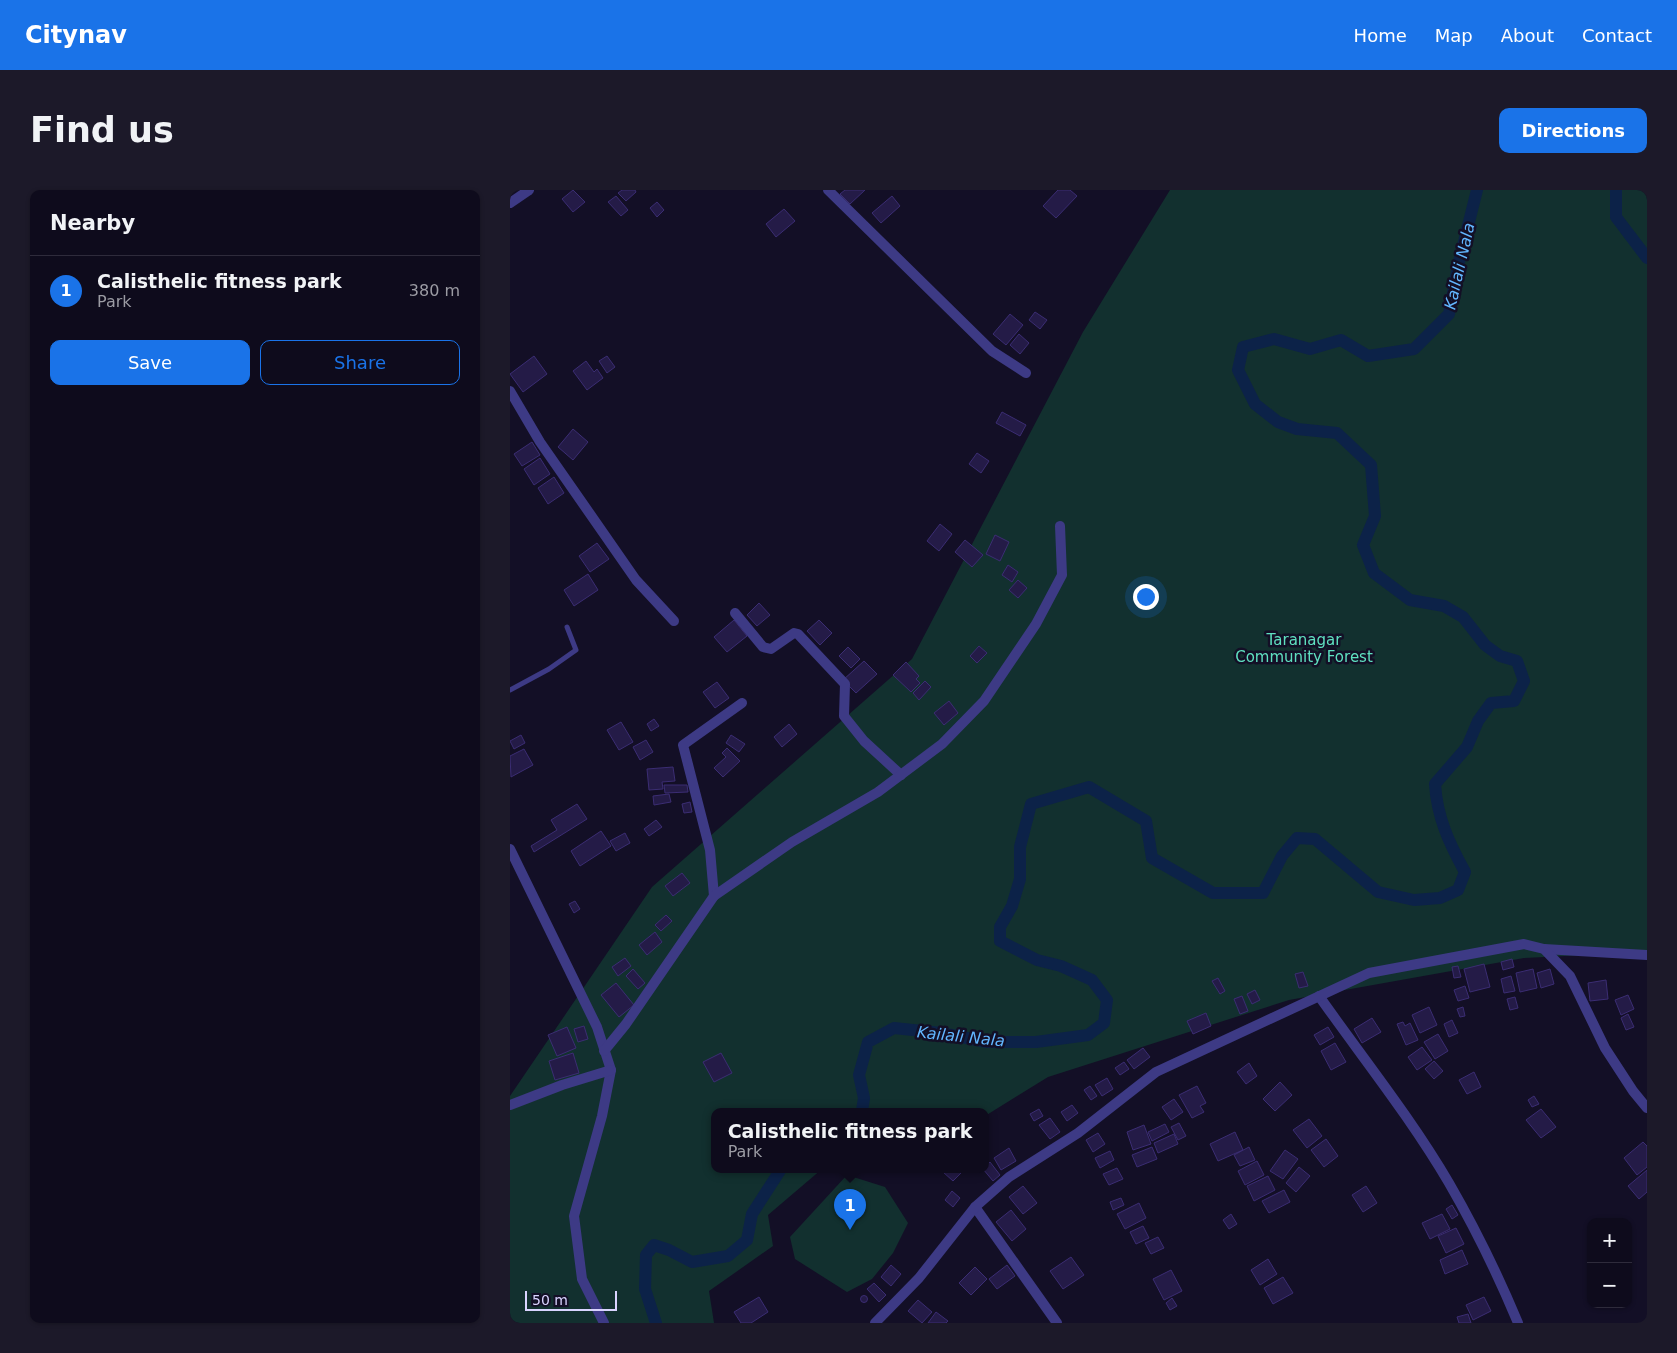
<!DOCTYPE html>
<meta charset="utf-8">
<style>
:root{--surface:#0e0b1c;--page:#1c1929;--text:#f1f3f6;--muted:#9b9ba3;--line:#2e2b3b;--accent:#1a73e8}
body{margin:0;font-family:"DejaVu Sans",sans-serif;background:var(--page);color:var(--text)}
.controls{position:absolute;right:15px;bottom:15px;display:grid;overflow:hidden;border-radius:10px;box-shadow:0 1px 4px #0004}
.controls button{width:45px;height:45px;display:grid;place-items:center;padding:0;border:0;border-bottom:1px solid var(--line);background:var(--surface);color:var(--text);font:25px sans-serif}
.scale{position:absolute;left:15px;bottom:12px;width:92px;box-sizing:border-box;padding-left:5px;border:2px solid #d9d4ff;border-top:0;font-size:14px;line-height:18px;white-space:nowrap;color:#d9d4ff;-webkit-text-stroke:4px #130f26;paint-order:stroke}
.you{position:absolute;left:635px;top:406px;width:18px;height:18px;margin:-12px;border:4px solid #fff;border-radius:50%;background:#1a73e8;box-shadow:0 0 0 8px #1a73e833}
.badge{display:grid;place-items:center;width:32px;height:32px;border-radius:50%;background:var(--accent);color:#fff;font-size:16px;font-weight:700}
.pin{position:absolute;translate:-50% -41px;filter:drop-shadow(0 1px 2px #0008)}
.pin::after{content:'';position:absolute;top:26px;width:18px;height:15px;background:inherit;clip-path:polygon(0 0,100% 0,50% 100%)}
.popup{position:absolute;left:201px;top:918px;width:278px;height:65px;box-sizing:border-box;display:grid;place-content:center;border-radius:10px;background:var(--surface);filter:drop-shadow(0 1px 4px #0005);font-size:16px;white-space:nowrap;color:var(--muted)}
.popup b{font-size:19px;color:var(--text)}
.popup::after{content:'';position:absolute;left:50%;top:100%;margin-left:-10px;border:10px solid transparent;border-top-color:var(--surface)}
.list{margin:0;padding:0;list-style:none}
h2{display:flex;justify-content:space-between;align-items:center;height:65px;margin:0;padding:0 20px;font-size:21px}
h2 small{font-size:16px;font-weight:400;color:var(--muted)}
.list li{display:grid;grid-template-columns:32px 1fr auto;gap:15px;align-items:center;box-sizing:border-box;height:70px;padding:0 20px;border-top:1px solid var(--line)}
.list b{display:block;font-size:19px;white-space:nowrap}
.list p{margin:0;font-size:16px;white-space:nowrap;color:var(--muted)}
.list em{font-size:16px;font-style:normal;color:var(--muted)}
.actions{display:flex;gap:10px;padding:15px 20px}
.actions a{flex:1;padding:11px 0;border:1px solid var(--accent);border-radius:10px;text-align:center;font-size:18px;color:var(--accent)}
.actions .main{background:var(--accent);color:#fff}
.map{position:relative;flex:none;width:1137px;height:1133px;overflow:hidden;border-radius:10px}
header{display:flex;align-items:center;gap:30px;box-sizing:border-box;height:70px;padding:0 25px;background:var(--accent);color:#fff}
header strong{font-size:24px}
nav{display:flex;gap:28px;margin-inline-start:auto;font-size:18px}
.intro{display:flex;align-items:center;justify-content:space-between;box-sizing:border-box;height:120px;padding:0 30px}
h1{margin:0;font-size:35px}
.button{padding:12px 22px;border-radius:10px;background:var(--accent);color:#fff;font-size:18px;font-weight:700}
main{display:flex;gap:30px;padding:0 30px}
aside{flex:1;background:var(--surface);border-radius:10px;box-shadow:0 1px 4px #0004}
.map>svg:first-child{display:block}
</style>
<header>
<strong>Citynav</strong>
<nav><a>Home</a><a>Map</a><a>About</a><a>Contact</a></nav>
</header>
<div class="intro"><h1>Find us</h1><a class="button">Directions</a></div>
<main>
<aside>
<h2>Nearby<small></small></h2>
<ul class="list">
<li><span class="badge">1</span><div><b>Calisthelic fitness park</b><p>Park</p></div><em>380 m</em></li>
</ul>
<div class="actions"><a class="main">Save</a><a>Share</a></div>
</aside>
<div class="map">
<svg width="1137" height="1133" viewBox="0 0 1137 1133">
<rect width="100%" height="100%" fill="#130f26"/>
<g fill="#12302f">
<polygon points="660,0 1137,0 1137,762 1014,768 779,810 538,887 475,926 475,921 205,921 205,979 312,979 258,1025 263,1056 199,1101 204,1133 0,1133 0,906 142,697 402,469 573,142"/>
<polygon points="337,985 375,997 398,1033 383,1063 362,1089 337,1102 285,1069 280,1047"/>
</g>
<g fill="none" stroke-linecap="round" stroke-linejoin="round">
<g stroke="#0c2248" stroke-width="12">
<polyline points="1106,0 1106,27 1137,68"/>
<path d="M352 921 354 908 349 885 358 852 384 838 431 843 477 852H526L578 845 594 833 597 810 582 790 551 776 527 770 490 751V737L502 716 510 689V657L521 614 579 597 636 631 642 668 703 703H753L772 666 787 648 805 649 868 702 904 710 930 708 948 700 955 682C939 653 927 627 925 594L957 557 968 531 981 513 1004 511 1014 491 1007 471 990 466 975 455 953 427 934 416 900 410 864 383 853 355 865 326 861 275 827 243 787 239 768 232 745 214 728 180 733 157 764 149 800 159 831 150 858 166 904 159 939 124 948 76 967 0"/>
<polyline points="146,1133 135,1099 136,1065 144,1055 159,1060 182,1072 218,1066 237,1050 242,1024 271,979"/>
</g>
</g>
<g fill="#241b47" stroke="#3b2d73">
<polygon points="63,0 75,12 63,22 52,9"/>
<polygon points="112,0 125,0 126,2 116,11 108,3"/>
<polygon points="335,0 355,0 340,14 330,4"/>
<polygon points="548,0 560,0 567,6 546,28 533,16"/>
<polygon points="106,6 118,20 111,26 98,12"/>
<polygon points="382,6 390,16 371,33 362,23"/>
<polygon points="147,12 154,20 147,27 140,18"/>
<polygon points="274,19 285,31 266,47 256,34"/>
<polygon points="525,122 537,130 530,139 519,130"/>
<polygon points="500,124 513,135 496,155 483,144"/>
<polygon points="509,144 519,153 510,164 500,155"/>
<polygon points="24,166 37,184 13,202 0,184"/>
<polygon points="97,166 105,177 97,183 89,171"/>
<polygon points="76,171 84,182 87,179 93,188 77,200 63,181"/>
<polygon points="492,222 516,235 510,246 486,233"/>
<polygon points="63,239 78,252 63,270 48,257"/>
<polygon points="22,252 30,265 12,276 4,264"/>
<polygon points="467,263 479,271 471,283 459,274"/>
<polygon points="30,268 40,284 24,295 14,279"/>
<polygon points="44,287 54,303 38,314 28,298"/>
<polygon points="430,334 442,344 429,361 417,351"/>
<polygon points="485,345 499,352 490,371 476,364"/>
<polygon points="455,350 473,365 462,377 445,362"/>
<polygon points="87,353 99,369 80,382 69,366"/>
<polygon points="498,375 508,382 502,392 492,385"/>
<polygon points="78,384 88,400 64,416 54,400"/>
<polygon points="508,390 517,398 508,408 499,400"/>
<polygon points="249,413 260,425 247,436 237,425"/>
<polygon points="224,430 237,446 217,462 204,447"/>
<polygon points="309,430 322,443 310,455 297,441"/>
<polygon points="469,456 477,463 467,473 460,466"/>
<polygon points="338,457 350,469 341,478 329,466"/>
<polygon points="354,471 367,484 346,503 333,490"/>
<polygon points="396,472 409,486 406,489 410,493 401,502 383,485"/>
<polygon points="415,491 421,497 409,510 403,503"/>
<polygon points="207,492 219,508 205,518 193,502"/>
<polygon points="439,511 448,523 434,535 424,523"/>
<polygon points="144,529 149,536 141,541 137,534"/>
<polygon points="111,532 123,552 109,560 97,540"/>
<polygon points="279,534 287,544 272,557 264,547"/>
<polygon points="11,545 15,553 4,559 0,551"/>
<polygon points="221,545 235,554 229,562 216,553"/>
<polygon points="136,550 143,562 130,570 123,557"/>
<polygon points="217,558 230,571 213,587 204,578 216,567 212,563"/>
<polygon points="14,559 23,575 1,587 0,566"/>
<polygon points="163,577 165,591 152,592 153,599 139,600 137,579"/>
<polygon points="154,595 177,595 178,602 155,603"/>
<polygon points="159,604 161,612 144,615 143,606"/>
<polygon points="180,612 182,622 174,623 172,614"/>
<polygon points="67,614 77,629 24,662 21,656 47,640 41,630"/>
<polygon points="146,630 152,637 139,646 134,639"/>
<polygon points="91,641 101,656 70,676 61,661"/>
<polygon points="115,643 120,653 106,661 100,651"/>
<polygon points="172,683 180,693 163,706 155,696"/>
<polygon points="65,711 70,719 64,723 59,714"/>
<polygon points="156,725 162,731 151,741 145,735"/>
<polygon points="145,742 152,752 137,765 129,755"/>
<polygon points="115,768 121,776 108,786 102,777"/>
<polygon points="1002,769 1004,777 993,780 991,772"/>
<polygon points="974,774 980,797 960,802 954,779"/>
<polygon points="948,776 951,787 944,788 942,777"/>
<polygon points="123,779 135,793 128,799 116,786"/>
<polygon points="1023,779 1027,798 1010,802 1006,783"/>
<polygon points="1040,779 1044,794 1031,798 1027,783"/>
<polygon points="793,782 798,796 789,798 785,784"/>
<polygon points="1001,786 1005,801 994,803 991,789"/>
<polygon points="708,788 715,801 710,804 702,791"/>
<polygon points="1096,790 1098,809 1080,811 1078,793"/>
<polygon points="106,793 124,815 109,827 91,805"/>
<polygon points="955,796 959,808 948,811 944,800"/>
<polygon points="745,800 750,810 742,814 737,804"/>
<polygon points="1118,805 1124,819 1111,825 1105,810"/>
<polygon points="732,806 738,821 730,824 724,809"/>
<polygon points="1005,807 1008,818 1000,820 997,809"/>
<polygon points="919,817 927,835 910,843 902,825"/>
<polygon points="953,817 955,826 950,827 947,819"/>
<polygon points="696,823 701,836 683,844 677,831"/>
<polygon points="1118,824 1124,837 1116,840 1111,828"/>
<polygon points="862,828 871,842 852,853 844,839"/>
<polygon points="942,830 948,843 939,847 934,834"/>
<polygon points="893,832 895,836 900,833 908,850 896,855 887,834"/>
<polygon points="74,836 78,849 68,852 64,839"/>
<polygon points="57,837 66,858 47,866 38,845"/>
<polygon points="818,837 824,847 810,855 804,845"/>
<polygon points="928,844 938,861 925,869 914,852"/>
<polygon points="825,853 836,872 821,880 811,861"/>
<polygon points="912,857 922,870 907,880 898,867"/>
<polygon points="633,858 640,867 624,879 617,870"/>
<polygon points="63,863 69,883 45,890 39,871"/>
<polygon points="211,863 222,883 204,892 193,872"/>
<polygon points="924,871 933,881 924,889 915,879"/>
<polygon points="614,872 619,879 610,885 605,878"/>
<polygon points="739,873 747,886 736,894 727,882"/>
<polygon points="964,882 971,897 957,904 949,890"/>
<polygon points="597,888 603,899 592,906 585,895"/>
<polygon points="770,892 782,905 765,921 753,909"/>
<polygon points="580,896 587,906 581,910 574,900"/>
<polygon points="687,896 696,913 690,916 694,922 682,928 669,905"/>
<polygon points="1024,906 1029,914 1022,917 1018,910"/>
<polygon points="664,909 673,922 661,930 652,917"/>
<polygon points="562,915 568,923 557,931 551,922"/>
<polygon points="529,919 533,926 524,931 520,924"/>
<polygon points="1031,919 1046,937 1031,948 1016,930"/>
<polygon points="540,928 550,942 540,949 529,935"/>
<polygon points="799,929 812,946 797,958 783,940"/>
<polygon points="669,933 676,946 668,950 661,937"/>
<polygon points="655,934 659,942 642,951 638,942"/>
<polygon points="634,935 641,954 623,960 617,942"/>
<polygon points="725,942 733,960 708,971 700,954"/>
<polygon points="588,943 595,954 583,962 576,950"/>
<polygon points="664,944 668,954 648,963 644,953"/>
<polygon points="816,949 828,966 814,977 801,960"/>
<polygon points="1133,952 1137,956 1137,977 1127,985 1114,968"/>
<polygon points="642,957 647,969 627,977 622,965"/>
<polygon points="739,957 745,970 730,976 724,965"/>
<polygon points="499,958 506,971 491,980 484,968"/>
<polygon points="775,960 788,969 773,989 760,981"/>
<polygon points="600,961 604,970 590,978 585,968"/>
<polygon points="747,971 754,985 735,995 728,981"/>
<polygon points="480,972 490,985 483,991 473,979"/>
<polygon points="789,977 800,986 786,1002 776,993"/>
<polygon points="607,978 613,989 599,995 593,984"/>
<polygon points="436,979 446,979 451,983 443,991 433,982"/>
<polygon points="1137,980 1137,1002 1129,1009 1118,996"/>
<polygon points="758,986 765,1000 744,1011 737,996"/>
<polygon points="513,996 527,1013 513,1024 499,1007"/>
<polygon points="856,996 867,1013 853,1022 842,1005"/>
<polygon points="774,1000 780,1012 759,1023 752,1011"/>
<polygon points="442,1001 450,1008 443,1017 435,1010"/>
<polygon points="611,1008 614,1015 603,1020 600,1012"/>
<polygon points="629,1013 636,1028 615,1039 607,1024"/>
<polygon points="942,1015 948,1025 942,1029 936,1019"/>
<polygon points="501,1020 516,1039 502,1051 486,1032"/>
<polygon points="721,1024 727,1034 719,1039 713,1030"/>
<polygon points="932,1024 940,1039 920,1049 912,1033"/>
<polygon points="633,1036 639,1048 626,1054 620,1042"/>
<polygon points="946,1038 954,1054 936,1063 928,1046"/>
<polygon points="648,1047 654,1058 641,1064 635,1053"/>
<polygon points="952,1060 958,1074 935,1084 930,1070"/>
<polygon points="561,1067 574,1085 553,1099 540,1081"/>
<polygon points="758,1069 767,1084 750,1095 741,1080"/>
<polygon points="381,1075 391,1084 381,1096 371,1087"/>
<polygon points="497,1075 505,1086 487,1099 479,1089"/>
<polygon points="465,1077 477,1089 461,1105 449,1093"/>
<polygon points="661,1080 672,1101 654,1110 643,1089"/>
<polygon points="773,1087 783,1103 763,1114 754,1098"/>
<polygon points="364,1093 376,1105 369,1112 357,1099"/>
<circle cx="354" cy="1109" r="3.5"/>
<polygon points="249,1107 258,1122 241,1133 231,1133 224,1122"/>
<polygon points="974,1107 981,1121 963,1130 956,1115"/>
<polygon points="662,1108 667,1116 660,1120 656,1113"/>
<polygon points="408,1110 422,1122 412,1133 398,1121"/>
<polygon points="426,1122 438,1131 436,1133 418,1133"/>
<polygon points="958,1124 961,1133 949,1133 947,1127"/>
</g>
<g fill="none" stroke-linecap="round" stroke-linejoin="round">
<polyline stroke="#3d3a85" stroke-width="5" points="0,500 39,479 66,460 57,437"/>
<g stroke="#3d3a85" stroke-width="10">
<polyline points="318,0 482,161 516,183"/>
<polyline points="0,13 19,0"/>
<polyline points="0,201 30,252 126,390 164,431"/>
<polyline points="225,423 253,457 261,459 284,443 288,444 335,494 334,526 354,551 391,585"/>
<polyline points="0,659 87,837 101,880 92,926 64,1026 72,1089 94,1133"/>
<polyline points="204,706 200,660 173,555 232,513"/>
<polyline points="1034,759 1137,765"/>
<path d="M809 806C852 867 901 928 939 993 965 1038 988 1085 1008 1133"/>
<polyline points="94,861 116,834 204,706 282,652 368,602 432,554 474,511 526,434 552,385 550,336"/>
<polyline points="0,915 52,895 101,880"/>
<polyline points="465,1017 547,1133"/>
<polyline points="365,1133 409,1088 465,1017 499,987 568,943 646,882 859,783 1014,754 1034,759 1060,786 1095,858 1123,901 1137,918"/>
</g>
</g>
<g text-anchor="middle" stroke-width="5" stroke-linejoin="round" paint-order="stroke">
<g font-size="15" fill="#5fe0c0" stroke="#130f26">
<text x="794" y="455">Taranagar<tspan x="794" dy="17">Community Forest</tspan></text>
</g>
<g font-size="16" font-style="italic" fill="#62b6ff" stroke="#130f26">
<text transform="translate(949 76) rotate(-77)" y="6">Kailali Nala</text>
<text transform="translate(451 846) rotate(6)" y="6">Kailali Nala</text>
</g>
</g>
</svg>
<div class="controls">
<button>+</button>
<button>−</button>
</div>
<div class="scale">50 m</div>
<div class="you"></div>
<div class="pin badge" style="left:340px;top:1040px">1</div>
<div class="popup"><b>Calisthelic fitness park</b>Park</div>
</div>
</main>
